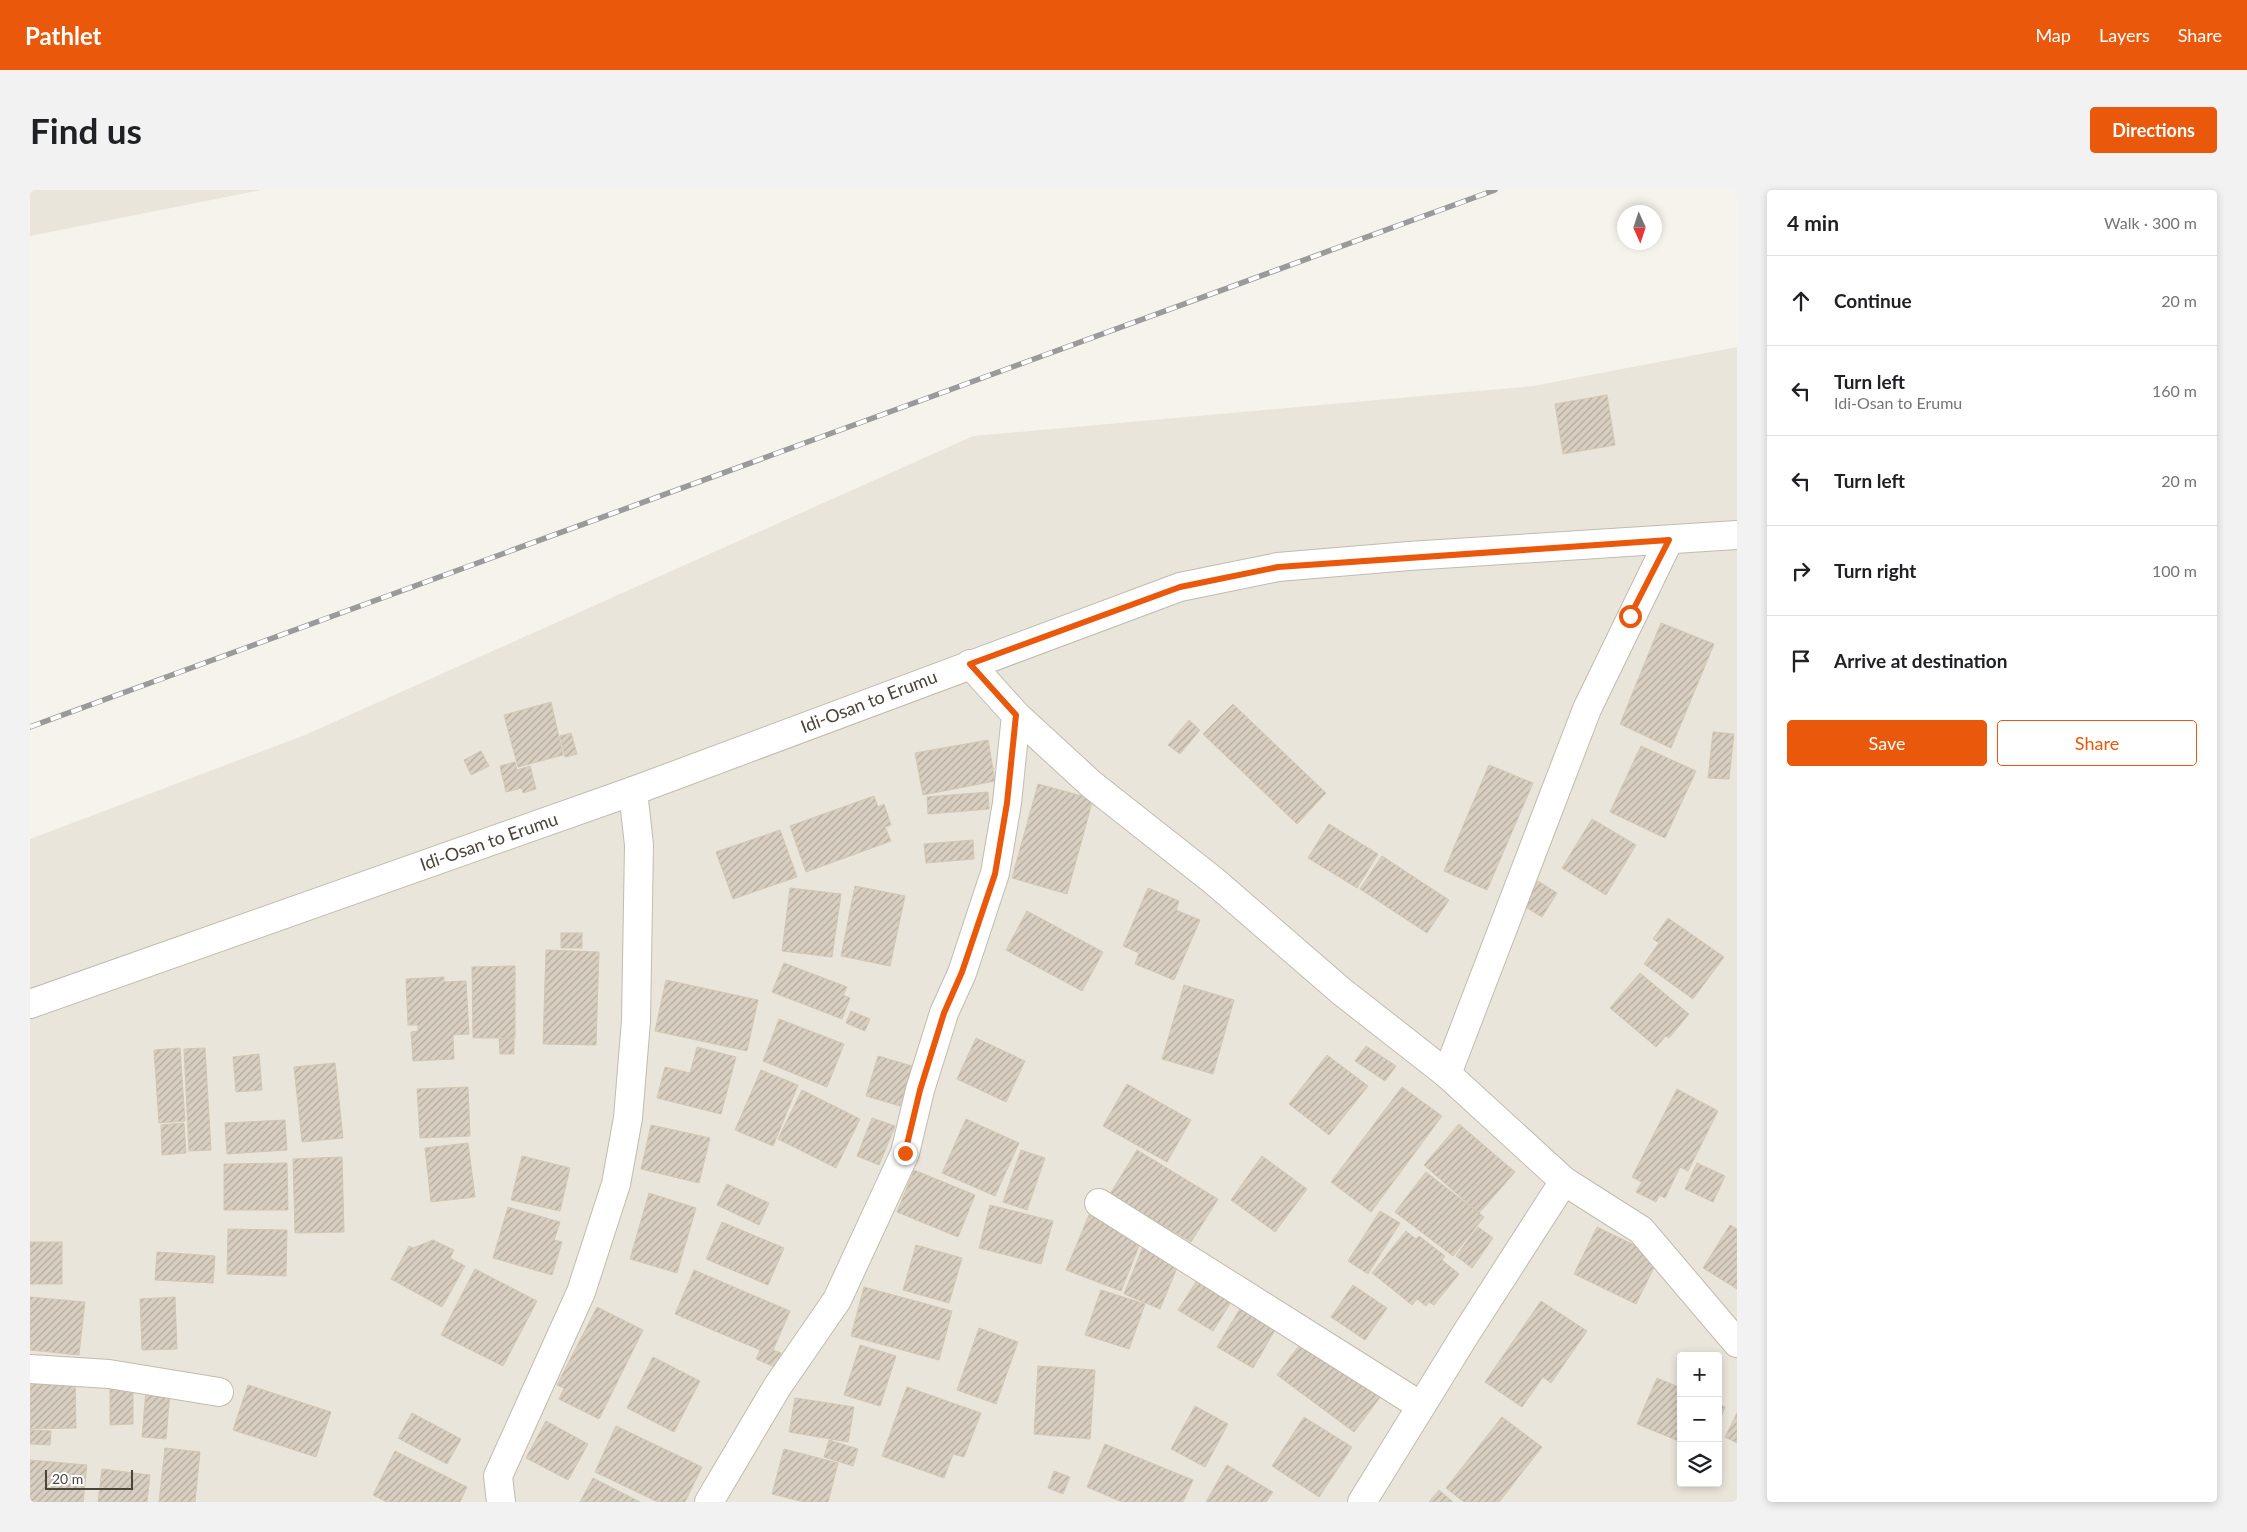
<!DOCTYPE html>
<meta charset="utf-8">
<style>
:root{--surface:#fff;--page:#f2f2f2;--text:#202124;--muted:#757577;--line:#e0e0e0;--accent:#ea580c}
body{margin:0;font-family:Lato,sans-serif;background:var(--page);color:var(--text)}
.controls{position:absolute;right:15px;bottom:15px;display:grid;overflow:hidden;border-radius:5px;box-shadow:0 2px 8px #0003}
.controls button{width:45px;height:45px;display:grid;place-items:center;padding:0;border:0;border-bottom:1px solid var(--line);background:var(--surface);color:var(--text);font:25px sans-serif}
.compass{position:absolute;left:1587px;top:15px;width:45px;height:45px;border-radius:50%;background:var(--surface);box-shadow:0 2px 8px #0003;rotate:177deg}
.scale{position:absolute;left:15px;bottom:12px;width:88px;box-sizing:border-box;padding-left:5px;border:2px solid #4b4439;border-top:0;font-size:14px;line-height:18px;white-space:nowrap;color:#4b4439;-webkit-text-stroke:4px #fff;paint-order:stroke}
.stop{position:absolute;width:15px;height:15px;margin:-11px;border:4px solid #ea580c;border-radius:50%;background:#fff}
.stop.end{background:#ea580c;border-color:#fff;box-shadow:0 1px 5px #0008}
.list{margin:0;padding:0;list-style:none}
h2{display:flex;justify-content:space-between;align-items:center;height:65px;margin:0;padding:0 20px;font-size:21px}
h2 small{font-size:16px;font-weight:400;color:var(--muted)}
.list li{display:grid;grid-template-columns:32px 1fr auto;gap:15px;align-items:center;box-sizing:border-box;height:90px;padding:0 20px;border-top:1px solid var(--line)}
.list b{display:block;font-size:19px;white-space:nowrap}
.list p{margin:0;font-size:16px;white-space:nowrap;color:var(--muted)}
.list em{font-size:16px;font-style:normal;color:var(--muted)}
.actions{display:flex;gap:10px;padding:15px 20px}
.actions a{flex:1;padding:11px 0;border:1px solid var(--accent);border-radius:5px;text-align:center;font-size:18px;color:var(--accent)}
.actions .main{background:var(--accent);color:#fff}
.icon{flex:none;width:28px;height:28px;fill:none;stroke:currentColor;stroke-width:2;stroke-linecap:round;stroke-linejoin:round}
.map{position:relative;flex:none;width:1707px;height:1312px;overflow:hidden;border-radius:5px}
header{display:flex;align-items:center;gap:30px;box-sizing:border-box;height:70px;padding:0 25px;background:var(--accent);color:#fff}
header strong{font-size:24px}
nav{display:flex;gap:28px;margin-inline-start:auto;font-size:18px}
.intro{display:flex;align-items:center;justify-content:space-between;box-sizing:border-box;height:120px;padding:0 30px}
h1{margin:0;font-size:35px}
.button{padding:12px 22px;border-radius:5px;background:var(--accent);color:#fff;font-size:18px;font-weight:700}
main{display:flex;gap:30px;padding:0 30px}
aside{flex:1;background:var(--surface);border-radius:5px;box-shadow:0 2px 8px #0003}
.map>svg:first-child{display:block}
</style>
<header>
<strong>Pathlet</strong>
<nav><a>Map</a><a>Layers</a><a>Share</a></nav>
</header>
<div class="intro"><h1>Find us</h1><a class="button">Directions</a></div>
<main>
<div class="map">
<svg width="1707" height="1312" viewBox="0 0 1707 1312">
<defs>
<pattern id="building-hatch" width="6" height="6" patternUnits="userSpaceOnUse" patternTransform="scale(1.25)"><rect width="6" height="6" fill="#d8cfc1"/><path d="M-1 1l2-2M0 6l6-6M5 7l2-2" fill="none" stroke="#b1aa9e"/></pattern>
</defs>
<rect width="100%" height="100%" fill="#f6f3ec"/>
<g fill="#eae5da" fill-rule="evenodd">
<polygon points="0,0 231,0 0,46"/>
<path d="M1707 157V1312H0V649L275 545 943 246 1503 196ZM1651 1166H1688V1293H1651Z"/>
</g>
<g fill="url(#building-hatch)" stroke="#d3c7b4">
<polygon points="1577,205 1585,255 1533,264 1525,214"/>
<polygon points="1631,433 1684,454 1641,558 1590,534"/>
<polygon points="521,512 533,565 488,577 474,525"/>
<polygon points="1203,514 1296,603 1267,634 1173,544"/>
<polygon points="1159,530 1170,540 1150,564 1138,555"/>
<polygon points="1683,542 1704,544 1699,589 1678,588"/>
<polygon points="541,543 547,564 535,567 530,546"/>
<polygon points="958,550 965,591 893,605 885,563"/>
<polygon points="1611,556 1666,581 1635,648 1580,622"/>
<polygon points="451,561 459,576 441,585 434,570"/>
<polygon points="485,572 487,580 500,576 506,599 493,603 492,598 476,602 470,576"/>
<polygon points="1459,575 1503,593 1457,700 1414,681"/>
<polygon points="1008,594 1063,609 1037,704 982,688"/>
<polygon points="958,602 959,619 898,624 897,607"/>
<polygon points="844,606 848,617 854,614 861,635 855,637 861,651 776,682 760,636"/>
<polygon points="1562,629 1606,655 1576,705 1532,678"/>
<polygon points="1299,634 1348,664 1327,698 1278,668"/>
<polygon points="750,640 767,687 703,709 686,662"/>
<polygon points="943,650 944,669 896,673 894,654"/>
<polygon points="1352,666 1419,710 1397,743 1330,699"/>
<polygon points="1508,691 1527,703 1512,727 1492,715"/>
<polygon points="825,696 875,706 860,776 811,766"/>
<polygon points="760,698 811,704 802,767 752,761"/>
<polygon points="1118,698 1149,711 1146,720 1170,730 1144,790 1105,774 1109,763 1093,756"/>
<polygon points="997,721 1073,762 1052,801 976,760"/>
<polygon points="1638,728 1694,767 1663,809 1614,774 1629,753 1623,749"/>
<rect x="531" y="743" width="21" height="15"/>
<polygon points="516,760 569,762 566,855 513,854"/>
<polygon points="754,773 817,797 813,805 820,808 812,829 742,802"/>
<polygon points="485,776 485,848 443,848 442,777"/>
<polygon points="1610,783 1659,824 1639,848 1636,846 1626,857 1580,818"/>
<polygon points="414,787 414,792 436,791 439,844 423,845 424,869 383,871 381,842 388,841 388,835 378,835 376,789"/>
<polygon points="636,790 728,810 717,861 625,841"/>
<polygon points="1154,795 1204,810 1183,884 1132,869"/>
<polygon points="821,821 840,829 835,841 816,833"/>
<polygon points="749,829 814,854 797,897 733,871"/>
<polygon points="484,848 484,864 470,864 469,849"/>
<polygon points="946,848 995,871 976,912 927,889"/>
<polygon points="1336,856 1366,876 1355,891 1325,871"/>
<polygon points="667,857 706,867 691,924 627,908 635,877 660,883"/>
<polygon points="150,858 155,931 129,933 124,860"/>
<polygon points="175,858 181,960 159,961 154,859"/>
<polygon points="229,864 232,900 206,902 203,867"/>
<polygon points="1297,865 1338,896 1299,945 1259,914"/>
<polygon points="848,866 882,876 870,916 836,906"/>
<polygon points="305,873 313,948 272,952 264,877"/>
<polygon points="731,880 768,895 743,956 705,940"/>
<polygon points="1097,894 1161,930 1137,972 1073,936"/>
<polygon points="438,897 440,946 390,948 387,899"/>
<polygon points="1372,897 1412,926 1341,1022 1301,992"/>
<polygon points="1647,899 1688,921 1658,981 1650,977 1635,1008 1629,1005 1626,1012 1606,1002 1612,992 1602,987"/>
<polygon points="772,900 830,929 806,978 748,949"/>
<polygon points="842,928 865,936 849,975 827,966"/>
<polygon points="936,929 989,953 965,1006 912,983"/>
<polygon points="255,930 257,960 197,964 195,933"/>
<polygon points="154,933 156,963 132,965 131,935"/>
<polygon points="1429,934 1485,982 1449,1023 1394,975"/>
<polygon points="621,935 680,948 669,993 611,979"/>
<polygon points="438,953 445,1007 401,1012 395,958"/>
<polygon points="991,960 1015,968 997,1020 973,1012"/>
<polygon points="1107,960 1188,1009 1161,1052 1080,1004"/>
<polygon points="492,966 540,978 530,1021 481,1010"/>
<polygon points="1232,966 1277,999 1245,1042 1201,1010"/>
<polygon points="312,967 314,1042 265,1043 263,969"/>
<polygon points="257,973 258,1020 194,1020 194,974"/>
<polygon points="1667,973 1695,986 1683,1012 1655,999"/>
<polygon points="884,980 945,1005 928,1047 867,1022"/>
<polygon points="1396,982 1454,1027 1423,1066 1365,1022"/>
<polygon points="697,994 739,1013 729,1035 687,1015"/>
<polygon points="619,1003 666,1018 647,1083 600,1069"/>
<polygon points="960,1015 1023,1031 1011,1074 949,1058"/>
<polygon points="478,1017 530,1032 524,1050 532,1052 522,1085 463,1068"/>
<polygon points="1350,1021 1370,1033 1338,1084 1318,1071"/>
<polygon points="1059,1025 1113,1046 1091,1101 1036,1080"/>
<polygon points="692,1032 754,1058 738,1095 676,1069"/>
<polygon points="1700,1035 1707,1039 1707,1099 1673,1078"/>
<polygon points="1448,1037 1463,1048 1442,1078 1426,1066"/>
<polygon points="1567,1037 1629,1067 1606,1114 1544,1084"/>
<polygon points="198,1039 257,1040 256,1086 197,1084"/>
<polygon points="1376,1041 1386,1049 1389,1046 1415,1066 1412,1070 1429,1084 1404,1115 1399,1112 1396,1116 1387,1109 1382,1115 1342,1083"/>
<polygon points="403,1050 424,1060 420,1068 435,1076 412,1117 361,1089 379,1056 383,1058"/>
<rect x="0" y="1052" width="32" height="42"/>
<polygon points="1115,1052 1151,1068 1130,1119 1094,1104"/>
<polygon points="886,1055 932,1068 919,1113 873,1100"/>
<polygon points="127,1062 185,1066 183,1093 125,1090"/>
<polygon points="445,1079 507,1111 473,1176 411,1145"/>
<polygon points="664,1080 760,1121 743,1160 751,1163 745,1177 726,1169 730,1160 645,1124"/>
<polygon points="1170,1086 1204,1107 1183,1141 1148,1120"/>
<polygon points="1323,1095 1357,1118 1335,1150 1301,1127"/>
<polygon points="834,1097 922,1121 909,1170 821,1146"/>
<polygon points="1071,1100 1115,1114 1099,1159 1055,1145"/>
<polygon points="0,1107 55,1112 49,1165 0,1160"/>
<polygon points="145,1107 147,1159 112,1160 110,1109"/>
<polygon points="1511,1111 1557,1141 1521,1193 1513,1187 1492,1217 1455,1192"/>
<polygon points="1214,1112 1249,1133 1223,1178 1187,1157"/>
<polygon points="567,1117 613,1140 569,1229 529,1209 534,1198 527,1195"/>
<polygon points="949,1138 988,1152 966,1214 927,1200"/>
<polygon points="1277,1145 1354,1202 1324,1242 1247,1185"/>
<polygon points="830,1155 866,1166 850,1216 814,1205"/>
<polygon points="623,1167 670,1191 644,1242 597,1218"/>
<polygon points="1008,1176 1065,1180 1060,1249 1004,1244"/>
<polygon points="1627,1188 1651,1198 1651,1252 1607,1234"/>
<polygon points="0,1189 45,1189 46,1238 0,1239"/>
<polygon points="80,1194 103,1194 103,1234 80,1235"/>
<polygon points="218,1195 301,1222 286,1267 203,1240"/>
<polygon points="877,1197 951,1223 934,1267 923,1264 914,1288 852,1266"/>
<polygon points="116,1200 140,1202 136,1249 112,1247"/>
<polygon points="765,1208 824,1217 818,1252 759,1242"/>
<polygon points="1688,1214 1695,1217 1688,1234"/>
<polygon points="1165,1216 1198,1234 1175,1277 1141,1259"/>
<polygon points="382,1223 431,1249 417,1274 368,1248"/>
<polygon points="1707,1223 1707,1253 1695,1247"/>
<polygon points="1274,1227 1322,1257 1289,1307 1242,1276"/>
<polygon points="1472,1227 1512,1257 1469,1312 1434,1312 1416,1298"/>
<polygon points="516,1231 558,1254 538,1290 496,1268"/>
<polygon points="586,1236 672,1277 655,1312 628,1312 565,1282"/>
<polygon points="0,1240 21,1241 20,1255 0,1254"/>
<polygon points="799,1250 828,1259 823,1276 794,1267"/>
<polygon points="1075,1254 1163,1290 1153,1312 1092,1312 1057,1297"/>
<polygon points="135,1258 170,1262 165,1312 129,1312"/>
<polygon points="754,1259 808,1273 798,1312 774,1312 742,1304"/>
<polygon points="365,1261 437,1297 430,1312 357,1312 343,1305"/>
<polygon points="0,1270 57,1275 53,1312 0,1312"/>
<polygon points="1197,1275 1243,1302 1236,1312 1176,1312"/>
<polygon points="72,1279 120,1285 117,1312 68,1312"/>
<polygon points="1024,1281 1040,1287 1033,1304 1018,1298"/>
<polygon points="563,1288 610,1312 550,1312"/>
<polygon points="1409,1300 1423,1312 1399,1312"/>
</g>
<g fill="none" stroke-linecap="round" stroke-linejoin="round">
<g stroke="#c2bbae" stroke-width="30">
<g id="street">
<polyline points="986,525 1061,594 1184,691 1311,801 1417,884 1534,991 1611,1040 1707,1153"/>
<polyline points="0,814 603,601 1150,397 1248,377 1379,366 1707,345"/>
<polyline points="1417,884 1557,519 1639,350"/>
<polyline points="1069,1013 1391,1216"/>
<polyline points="0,1179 79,1184 189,1202"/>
<polyline points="471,1312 468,1286 551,1102 586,994 598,928 606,831 609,655 603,601"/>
<polyline points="679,1312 747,1197 807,1110 875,963 890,900 914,823 932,783 965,683 977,613 986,525 940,474"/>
<polyline points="1332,1312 1435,1145 1534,991"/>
</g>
</g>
<use href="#street" stroke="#fff" stroke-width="28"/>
<g stroke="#9a9a9a" stroke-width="5.5">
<polyline id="rail" points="0,537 1465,0"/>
</g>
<use href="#rail" stroke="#fff" stroke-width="4" stroke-dasharray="11" stroke-linecap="butt"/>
</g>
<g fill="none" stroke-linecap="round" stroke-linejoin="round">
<polyline stroke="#ea580c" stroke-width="6" points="875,963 890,900 914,823 932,782 965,684 977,613 986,525 940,474 1150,397 1248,377 1639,350 1600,426"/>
</g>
<g text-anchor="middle" stroke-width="4" stroke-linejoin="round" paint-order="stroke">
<g font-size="18" fill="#4b4439" stroke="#fff">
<text transform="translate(839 512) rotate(-21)" y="6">Idi-Osan to Erumu</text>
<text transform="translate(459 652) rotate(-19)" y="6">Idi-Osan to Erumu</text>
</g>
</g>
</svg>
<div class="controls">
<button>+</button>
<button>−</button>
<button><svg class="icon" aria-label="layers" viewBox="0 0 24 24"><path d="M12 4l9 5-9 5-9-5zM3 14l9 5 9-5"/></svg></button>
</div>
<svg class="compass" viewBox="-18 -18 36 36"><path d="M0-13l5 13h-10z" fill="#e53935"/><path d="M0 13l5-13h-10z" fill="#757577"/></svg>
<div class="scale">20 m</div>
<div class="stop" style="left:1600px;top:426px"></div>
<div class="stop end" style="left:875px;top:963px"></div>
</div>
<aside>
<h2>4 min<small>Walk · 300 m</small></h2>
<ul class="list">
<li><svg class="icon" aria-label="ahead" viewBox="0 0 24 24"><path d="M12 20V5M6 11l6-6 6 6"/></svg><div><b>Continue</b></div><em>20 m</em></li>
<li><svg class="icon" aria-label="left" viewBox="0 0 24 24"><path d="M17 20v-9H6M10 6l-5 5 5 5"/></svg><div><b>Turn left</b><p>Idi-Osan to Erumu</p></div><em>160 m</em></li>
<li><svg class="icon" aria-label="left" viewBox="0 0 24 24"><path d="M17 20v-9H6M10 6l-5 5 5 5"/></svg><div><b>Turn left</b></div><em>20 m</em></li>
<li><svg class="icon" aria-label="right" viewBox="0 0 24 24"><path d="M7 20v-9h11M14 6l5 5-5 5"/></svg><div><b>Turn right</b></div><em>100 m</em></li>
<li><svg class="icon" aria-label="arrive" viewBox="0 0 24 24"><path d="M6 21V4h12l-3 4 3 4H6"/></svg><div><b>Arrive at destination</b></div></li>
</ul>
<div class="actions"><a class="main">Save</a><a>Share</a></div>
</aside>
</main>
